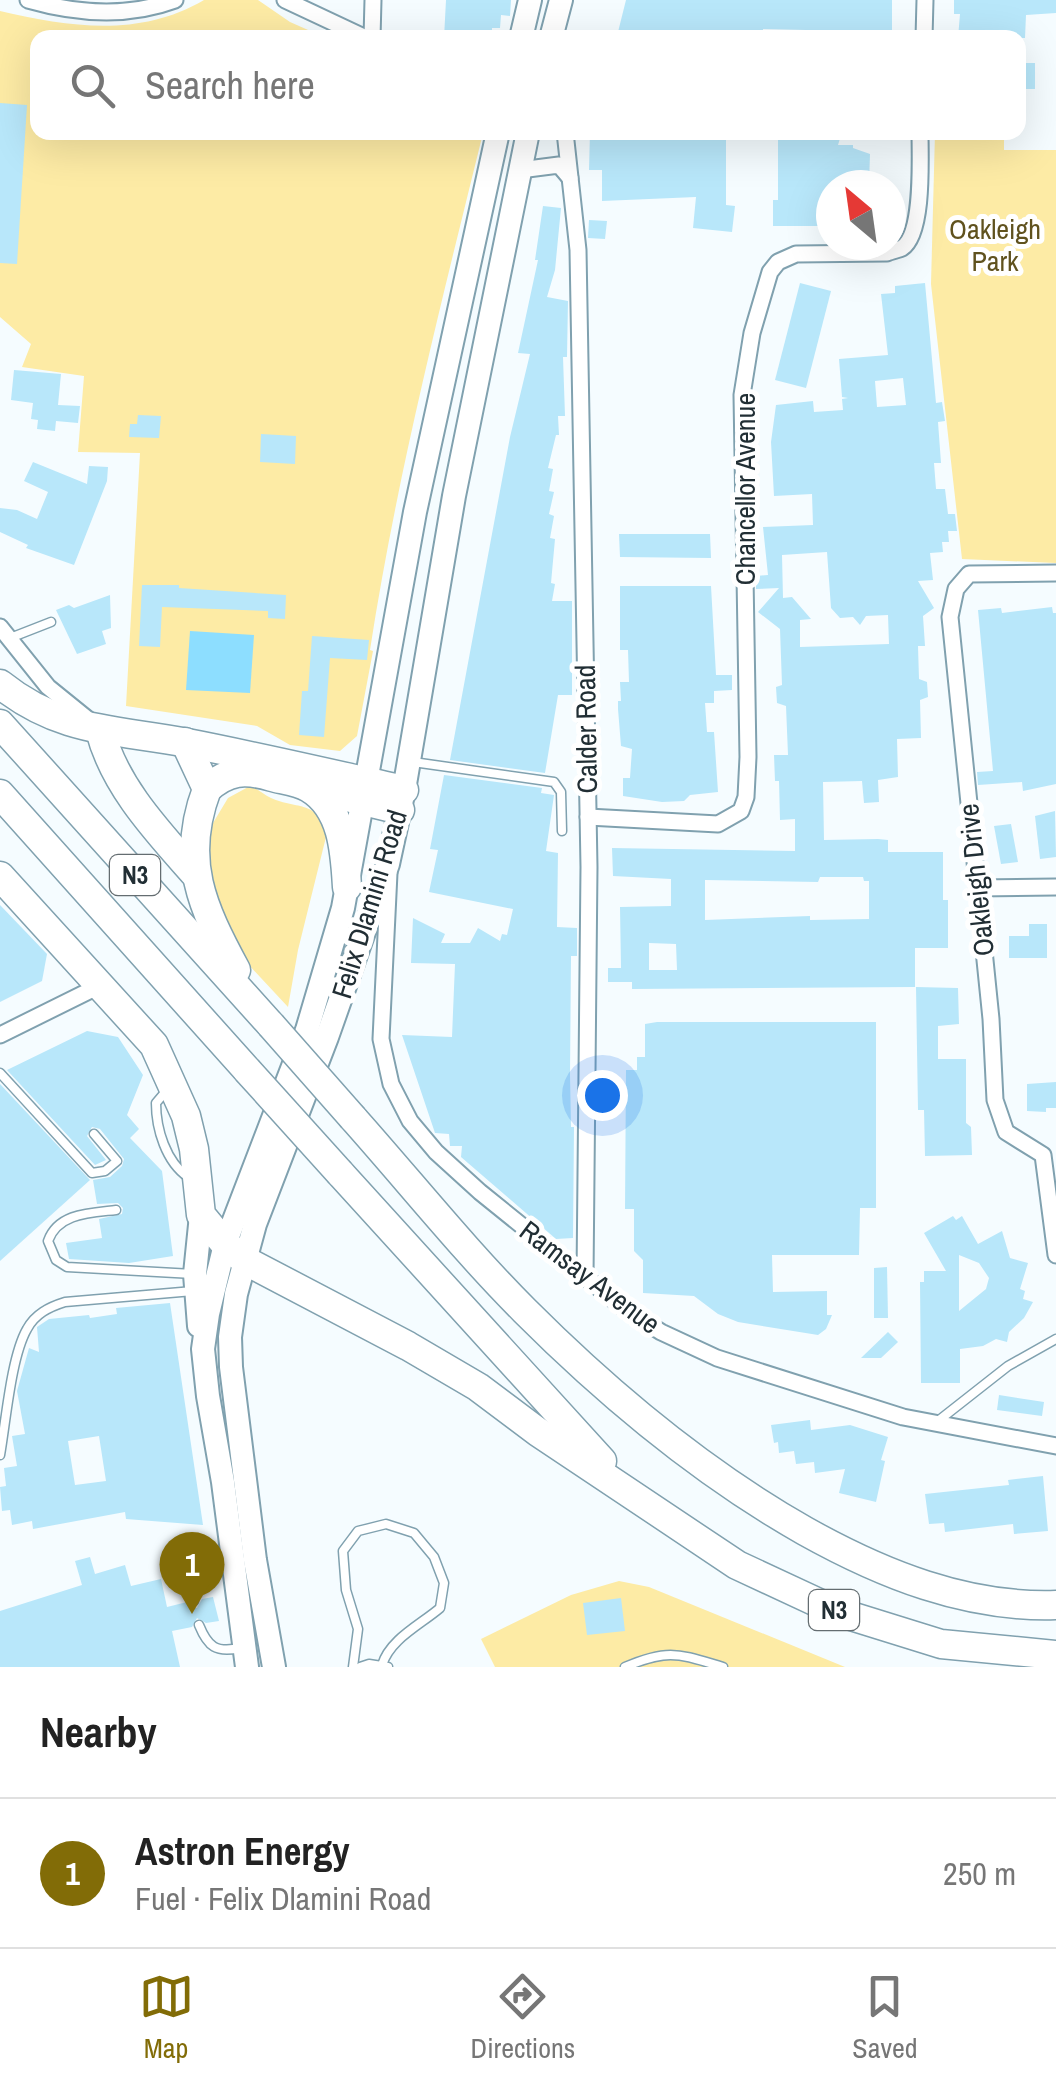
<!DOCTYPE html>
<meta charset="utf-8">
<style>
:root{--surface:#fff;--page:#f6f6f6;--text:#222;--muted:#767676;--line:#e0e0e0;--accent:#826c07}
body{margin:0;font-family:"Archivo Narrow",sans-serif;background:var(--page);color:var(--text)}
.compass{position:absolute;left:816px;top:170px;width:90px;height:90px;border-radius:50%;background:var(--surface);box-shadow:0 10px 40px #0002;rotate:331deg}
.you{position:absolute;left:602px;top:1095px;width:35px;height:35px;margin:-25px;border:8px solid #fff;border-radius:50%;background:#1a73e8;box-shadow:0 0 0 15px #1a73e833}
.badge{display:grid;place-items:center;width:65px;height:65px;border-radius:50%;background:var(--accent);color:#fff;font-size:32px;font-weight:700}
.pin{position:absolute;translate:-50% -82px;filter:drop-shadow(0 2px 5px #0008)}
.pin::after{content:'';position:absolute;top:52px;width:35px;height:30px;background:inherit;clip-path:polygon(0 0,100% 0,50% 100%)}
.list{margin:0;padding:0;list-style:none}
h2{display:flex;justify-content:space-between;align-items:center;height:130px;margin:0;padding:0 40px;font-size:42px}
h2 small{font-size:32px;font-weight:400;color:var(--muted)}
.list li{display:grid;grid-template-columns:65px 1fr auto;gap:30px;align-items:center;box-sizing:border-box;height:150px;padding:0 40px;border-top:2px solid var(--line)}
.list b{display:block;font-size:38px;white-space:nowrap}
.list p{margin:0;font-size:32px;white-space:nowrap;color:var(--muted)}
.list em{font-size:32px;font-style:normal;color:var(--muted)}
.icon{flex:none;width:55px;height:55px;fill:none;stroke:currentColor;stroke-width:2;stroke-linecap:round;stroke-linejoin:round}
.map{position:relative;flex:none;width:1056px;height:1667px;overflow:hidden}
.search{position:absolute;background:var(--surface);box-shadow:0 10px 40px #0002;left:30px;right:30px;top:30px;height:110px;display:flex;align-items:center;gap:25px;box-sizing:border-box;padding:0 35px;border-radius:20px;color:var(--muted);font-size:38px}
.sheet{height:280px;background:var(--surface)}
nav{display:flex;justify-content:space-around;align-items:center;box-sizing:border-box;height:140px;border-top:2px solid var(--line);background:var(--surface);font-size:28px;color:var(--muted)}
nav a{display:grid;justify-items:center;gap:5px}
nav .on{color:var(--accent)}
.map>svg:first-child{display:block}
</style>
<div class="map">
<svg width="1056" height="1667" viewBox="0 0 1056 1667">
<rect width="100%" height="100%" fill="#f5fcff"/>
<g fill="#fdeba5">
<path d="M204 0H258L290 22 324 37 38 38V132L483 133C441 304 397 475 370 650L373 651 357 736 340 751 290 745 257 726 126 706 140 453 78 452 84 376 22 367 31 344 0 317V11C70 27 139 38 204 0Z"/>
<polygon points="935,133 1004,133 1004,150 1056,150 1056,563 962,559 931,284"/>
<path d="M250 786C258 789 264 795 271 798 297 810 320 799 326 837L298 950 288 1007 247 963 210 892 208 839 213 823 228 798Z"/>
<polygon points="619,1581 649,1587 845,1667 495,1667 481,1639 571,1595"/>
</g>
<polygon fill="#8ddeff" points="190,631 254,635 250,693 186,690"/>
<g fill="#b8e7fa" fill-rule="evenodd">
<polygon points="446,0 511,0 510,16 501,15 500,28 492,28 492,35 463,33 462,38 444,38"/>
<polygon points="626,0 892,0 892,32 763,29 763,37 617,36"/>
<polygon points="954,0 1056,0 1056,13 1026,15 1025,38 958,38 960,14 954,14"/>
<rect x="1018" y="63" width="17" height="26"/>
<polygon points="0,103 27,105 17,264 0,263"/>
<polygon points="590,132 726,132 726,205 735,206 732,232 693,228 696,197 602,201 602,170 589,170"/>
<polygon points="778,132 842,132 838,145 853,145 853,148 870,154 869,184 831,185 831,226 773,226 773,200 778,200"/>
<polygon points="543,206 561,208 555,270 547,297 568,301 567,357 563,357 565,416 558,416 559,435 556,435 548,468 553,469 549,491 554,492 549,514 554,516 550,538 555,539 551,583 555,584 552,601 572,601 572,695 558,695 545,773 450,760 510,437 530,354 518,353 538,260 535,260"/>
<polygon points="589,220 607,221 605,239 588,238"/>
<polygon points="800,283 831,291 806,388 775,380"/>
<path d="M925 283 936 403 942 402 945 421 938 422 941 463H934L936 489H945L948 514H955L957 531H948L949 542H942L943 552 930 553 933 580 918 581 934 608 923 616 925 646H918L919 679 927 682 928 697 920 700 921 738 897 739 898 777 878 780 879 802 864 803 862 781 823 782 824 840 878 839 888 840V852H943V900H948V948H915V987L632 989V982H608V968H621L620 907 671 906V879L613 876 612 848 795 851V819L780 820 779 781H775L774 755H788L786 706 777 703 776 687 782 685 780 629 758 612 779 588 756 589V576L768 575 763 527 813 525 812 494 774 496 771 442 776 405 813 401 814 412 843 410 842 399 848 398 842 397 839 359 888 355 881 294 895 293V286ZM903 378 906 405 877 407 875 381ZM827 552 831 608 840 618 853 617 860 625 866 616 888 615 889 644 800 647V620L811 619 792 597 783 598 782 555ZM820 877H863L864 881H869V919L810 920V916L705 920V880L818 882ZM649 943 676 944 677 970H649Z"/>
<polygon points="14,370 61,374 58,405 80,406 78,423 56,421 55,431 37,429 38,420 31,419 33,403 11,400"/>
<polygon points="138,415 161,416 159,438 129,437 130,424 137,424"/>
<polygon points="261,434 296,436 295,464 260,462"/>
<polygon points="33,462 87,484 89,466 108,467 107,481 74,565 26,548 28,545 0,532 0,508 17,510 37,519 48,492 24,481"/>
<polygon points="619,534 710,534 711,558 620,557"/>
<polygon points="142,585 179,585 179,588 286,595 285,619 268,618 268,611 162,607 160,647 139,646"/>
<polygon points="620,586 711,586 716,675 732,675 732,690 714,691 714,703 705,703 707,732 714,732 718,792 690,795 684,801 662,802 623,796 623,778 630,778 632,749 621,746 618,709 618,701 621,701 620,682 629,682 628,650 620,650"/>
<polygon points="110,595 111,628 102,631 106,644 77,654 56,610 69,605 74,608"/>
<polygon points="1052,607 1053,613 1056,613 1056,784 1023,791 1022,782 978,785 977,772 993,771 978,610 1001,608 1002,613"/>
<polygon points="312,636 369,640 367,660 330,658 324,737 299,735 302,691 308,691"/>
<polygon points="444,775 542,788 541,793 554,795 546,851 558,853 557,927 577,928 577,956 571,956 570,1075 571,1127 574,1127 573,1238 556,1239 461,1157 462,1146 450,1146 449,1134 435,1133 402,1035 452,1037 455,964 411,963 413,918 445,934 441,943 470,943 478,928 500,941 502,934 507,935 513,909 429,892 438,850 430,849"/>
<polygon points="1055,811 1056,857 1040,859 1035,816"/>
<polygon points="1011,824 1018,862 1001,864 994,826"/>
<polygon points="0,905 47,954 42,981 0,1002"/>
<polygon points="1029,924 1047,924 1047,958 1009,958 1009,936 1029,936"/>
<polygon points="916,987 958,988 959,1024 938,1026 938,1059 966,1059 966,1123 971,1127 972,1155 925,1156 924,1110 918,1110"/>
<polygon points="657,1022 876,1022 876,1208 860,1208 859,1255 772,1255 773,1292 827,1291 827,1315 832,1315 826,1329 818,1335 738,1322 718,1314 694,1296 643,1293 643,1260 634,1251 634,1209 625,1209 626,1070 637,1070 637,1057 645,1057 645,1024"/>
<polygon points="87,1031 118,1037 143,1075 127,1115 139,1129 130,1138 162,1171 173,1256 129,1263 69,1259 66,1243 102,1238 99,1219 122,1214 123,1208 118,1203 97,1204 93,1180 110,1177 122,1166 124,1159 100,1129 92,1127 87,1136 106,1160 95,1165 7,1070"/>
<polygon points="1056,1082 1056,1108 1046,1108 1046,1112 1027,1111 1027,1084"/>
<polygon points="0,1084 90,1180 0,1261"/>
<path d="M953 1216 956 1220 962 1216 978 1244 1002 1231 1010 1258 1028 1263 1020 1289 1025 1291 1023 1299 1033 1302 1024 1318 1009 1332 1007 1342 996 1339 983 1346 960 1349V1383H921L920 1282H924V1271H946L924 1233ZM959 1255 979 1263 989 1278 986 1289 959 1311Z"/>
<polygon points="887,1267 888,1318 874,1318 874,1268"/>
<path d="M170 1303 203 1525 126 1519 125 1512 33 1529 32 1521 12 1525 10 1510 2 1511 0 1487 6 1486 4 1468 17 1466 12 1436 25 1434 17 1391 29 1348 39 1352 37 1327 49 1319 89 1315 90 1318 117 1314 116 1308ZM99 1436 106 1481 75 1485 68 1441Z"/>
<polygon points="888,1332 898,1342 881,1358 861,1358"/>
<polygon points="999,1395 1044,1402 1042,1416 997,1410"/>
<polygon points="810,1420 811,1430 850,1425 888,1437 881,1460 885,1461 876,1502 839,1493 845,1469 815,1473 814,1462 796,1464 794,1451 779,1453 778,1442 774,1443 771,1425"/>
<polygon points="1043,1476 1048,1531 1014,1534 1013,1524 945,1532 944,1523 929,1524 925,1494 1009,1485 1008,1480"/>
<polygon points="90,1557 95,1574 125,1565 131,1586 161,1579 167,1607 187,1602 191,1608 197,1608 202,1599 213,1597 219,1621 206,1623 197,1618 192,1627 172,1631 180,1667 0,1667 0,1611 82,1585 75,1561"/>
<polygon points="621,1598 625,1631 587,1635 583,1603"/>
</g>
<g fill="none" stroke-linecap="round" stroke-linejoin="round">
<g stroke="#80a1af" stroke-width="11">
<g id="service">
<polyline points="10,638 51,622"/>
<polyline points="413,762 554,782 561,792 562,831"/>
<polyline points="0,1073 92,1173 105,1171 117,1161 94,1134"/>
<path d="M167 1090 156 1103C156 1129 166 1162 188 1177"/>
<path d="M116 1210C90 1213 58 1213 48 1241L56 1260 67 1267 193 1274"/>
<polyline points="938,1421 1008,1366 1056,1339"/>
<path d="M0 1455C6 1421 11 1357 27 1329 35 1314 49 1307 65 1302L193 1291"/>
<polyline points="194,1601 195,1579 203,1573 230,1566"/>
<path d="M199 1625C208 1647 216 1653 240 1648"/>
<path d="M353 1667 358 1629 346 1590 343 1551 358 1531 386 1524 414 1533 434 1557 444 1583 440 1608C420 1625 390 1639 382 1665"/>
<polyline points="360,1667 369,1664 388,1667"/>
<path d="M625 1667C669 1648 679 1654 723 1667"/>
</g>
</g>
<g stroke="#80a1af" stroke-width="19">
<g id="minor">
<path d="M28 0C77 14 127 18 175 0"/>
<polyline points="285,0 366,38"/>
<polyline points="372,38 373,0"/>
<polyline points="924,38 925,0"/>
<polyline points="565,132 578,250 589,867 585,1277"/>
<polyline points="520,170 559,165 570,178"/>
<polyline points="1056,573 969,574 956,589 950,617 991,1019 995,1100 1006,1132 1043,1155 1056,1255"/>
<polyline points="0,627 48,687 90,721"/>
<path d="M588 817 718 824 741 811 746 797 748 757 742 395 752 333 770 272 778 262 796 254 887 253C889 252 900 249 902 248 924 234 920 158 920 132"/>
<polyline points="389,873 381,1039 391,1084 410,1121 436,1152 480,1192 625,1309 661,1332 717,1358 903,1417 1056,1446"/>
<polyline points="977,888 1056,887"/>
<polyline points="0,1035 101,985"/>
</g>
</g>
<g stroke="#80a1af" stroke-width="26">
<g id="secondary">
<polyline points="521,38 530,0"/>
<polyline points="551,38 561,0"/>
<polyline points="199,1326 195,1274 201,1215"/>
<polyline points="247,1667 223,1482 208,1396 203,1349 208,1314 225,1244 307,1030 343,908 415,512 498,132"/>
<polyline points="274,1667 255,1560 231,1367 230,1337 236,1294 255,1224 327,1037 388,864 404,790 454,496 528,132"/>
</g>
</g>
<g stroke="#80a1af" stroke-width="31">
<g id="motorway">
<path d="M0 684C61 733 115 729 187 743 259 757 332 774 404 790"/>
<polyline points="0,724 271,1025"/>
<path d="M100 730C114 786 158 832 195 874"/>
<path d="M185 742 207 789C180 860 202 907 236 970"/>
<polyline points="310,788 400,810"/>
<path d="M207 789C228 770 245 769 272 777 283 780 299 782 309 788 343 808 345 853 347 887"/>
<polyline points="0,794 247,1070"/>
<polyline points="0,876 154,1045 186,1116 194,1149 201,1215 225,1244 246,1261 408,1346 478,1387 538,1432 737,1565 838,1612 941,1644 1056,1655"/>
<path d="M353 1118C410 1182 465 1251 525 1311 610 1396 701 1472 805 1531 882 1574 966 1608 1056 1605"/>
<polyline points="340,1173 602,1461"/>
</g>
</g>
<use href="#service" stroke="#fff" stroke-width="8"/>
<use href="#minor" stroke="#fff" stroke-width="15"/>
<use href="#secondary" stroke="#fff" stroke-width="22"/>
<use href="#motorway" stroke="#fff" stroke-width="28"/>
<g stroke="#80a1af" stroke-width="31" stroke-linecap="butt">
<g id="motorway-bridge">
<polyline points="271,1025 353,1118"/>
<polyline points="247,1070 340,1173"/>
</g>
</g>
<use href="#motorway-bridge" stroke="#fff" stroke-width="28"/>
</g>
<g text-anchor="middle" stroke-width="10" stroke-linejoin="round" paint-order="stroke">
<g fill="#fff" stroke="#646d71" stroke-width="2.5">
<rect x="110" y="855" width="50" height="40" rx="8"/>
<rect x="809" y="1590" width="50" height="40" rx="8"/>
</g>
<g font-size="25" font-weight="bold" fill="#212e34">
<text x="135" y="884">N3</text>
<text x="834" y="1619">N3</text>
</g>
<g font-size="28" fill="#60521e" stroke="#fff">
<text x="995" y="239">Oakleigh<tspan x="995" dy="32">Park</tspan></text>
</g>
<g font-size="28" fill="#212e34" stroke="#fff">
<text transform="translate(745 489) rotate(-90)" y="10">Chancellor Avenue</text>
<text transform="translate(586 729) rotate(-91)" y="10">Calder Road</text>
<text transform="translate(976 880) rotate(-96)" y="10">Oakleigh Drive</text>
<text transform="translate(369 904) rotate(-73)" y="10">Felix Dlamini Road</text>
<text transform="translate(590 1277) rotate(37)" y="10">Ramsay Avenue</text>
</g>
</g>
</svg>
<svg class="compass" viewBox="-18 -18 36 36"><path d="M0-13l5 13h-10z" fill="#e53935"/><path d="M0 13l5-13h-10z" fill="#767676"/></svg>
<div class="you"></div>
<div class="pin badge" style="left:192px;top:1614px">1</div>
<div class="search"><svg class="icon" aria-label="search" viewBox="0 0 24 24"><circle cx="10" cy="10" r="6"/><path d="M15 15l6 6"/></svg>Search here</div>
</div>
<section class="sheet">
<h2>Nearby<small></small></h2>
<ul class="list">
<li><span class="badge">1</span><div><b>Astron Energy</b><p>Fuel · Felix Dlamini Road</p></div><em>250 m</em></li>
</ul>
</section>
<nav>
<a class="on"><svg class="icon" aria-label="map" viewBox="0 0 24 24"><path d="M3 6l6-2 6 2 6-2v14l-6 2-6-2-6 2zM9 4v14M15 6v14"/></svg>Map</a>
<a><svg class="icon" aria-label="directions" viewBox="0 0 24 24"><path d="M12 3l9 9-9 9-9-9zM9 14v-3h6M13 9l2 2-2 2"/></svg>Directions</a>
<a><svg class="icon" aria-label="saved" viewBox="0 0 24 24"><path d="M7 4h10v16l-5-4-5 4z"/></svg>Saved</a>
</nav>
